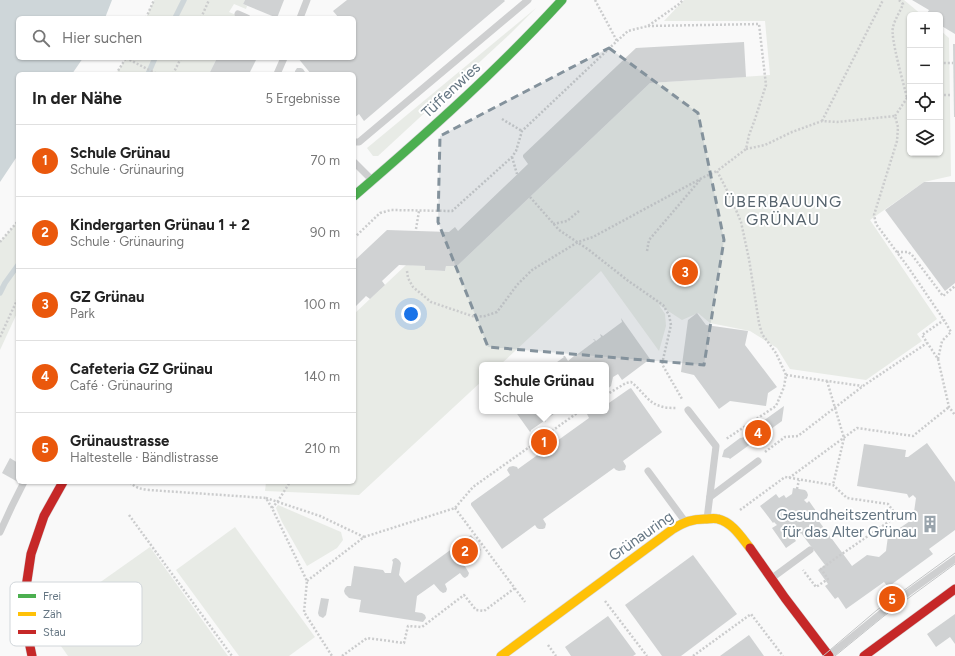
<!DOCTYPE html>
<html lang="de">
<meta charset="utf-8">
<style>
:root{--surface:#fff;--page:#f6f6f6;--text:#222;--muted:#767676;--line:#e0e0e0;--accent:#ea580c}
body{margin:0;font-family:Figtree,sans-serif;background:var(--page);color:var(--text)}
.controls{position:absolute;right:12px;top:12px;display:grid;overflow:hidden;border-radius:6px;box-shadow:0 1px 3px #0004}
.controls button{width:36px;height:36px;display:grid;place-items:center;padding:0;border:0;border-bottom:1px solid var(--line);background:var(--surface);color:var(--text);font:20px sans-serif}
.you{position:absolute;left:411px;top:314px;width:14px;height:14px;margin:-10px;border:3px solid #fff;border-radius:50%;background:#1a73e8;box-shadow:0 0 0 6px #1a73e833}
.badge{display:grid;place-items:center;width:26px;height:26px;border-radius:50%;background:var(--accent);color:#fff;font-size:13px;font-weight:700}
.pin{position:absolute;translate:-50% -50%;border:2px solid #fff;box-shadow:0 1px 4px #0006}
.popup{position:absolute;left:479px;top:362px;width:130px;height:52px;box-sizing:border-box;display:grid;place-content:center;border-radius:6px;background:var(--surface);filter:drop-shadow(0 1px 3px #0005);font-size:13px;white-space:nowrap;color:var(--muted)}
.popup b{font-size:15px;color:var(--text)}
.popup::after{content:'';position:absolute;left:50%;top:100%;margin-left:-8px;border:8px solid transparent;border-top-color:var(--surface)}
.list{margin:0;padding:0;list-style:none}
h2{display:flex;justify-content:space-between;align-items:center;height:52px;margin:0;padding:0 16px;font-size:17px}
h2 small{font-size:13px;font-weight:400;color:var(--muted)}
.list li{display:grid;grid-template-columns:26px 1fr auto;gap:12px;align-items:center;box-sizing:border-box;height:72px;padding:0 16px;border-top:1px solid var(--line)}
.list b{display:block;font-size:15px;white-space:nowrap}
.list p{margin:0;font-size:13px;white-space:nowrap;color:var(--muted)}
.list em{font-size:13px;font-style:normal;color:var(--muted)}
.icon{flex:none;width:22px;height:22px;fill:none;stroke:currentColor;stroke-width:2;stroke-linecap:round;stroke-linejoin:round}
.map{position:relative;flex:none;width:955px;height:656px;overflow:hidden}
.search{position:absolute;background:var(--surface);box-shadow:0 1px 3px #0004;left:16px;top:16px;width:340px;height:44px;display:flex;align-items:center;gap:10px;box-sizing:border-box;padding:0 14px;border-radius:6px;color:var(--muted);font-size:15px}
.panel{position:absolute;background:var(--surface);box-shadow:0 1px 3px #0004;left:16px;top:72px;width:340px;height:412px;border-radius:6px}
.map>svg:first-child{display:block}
</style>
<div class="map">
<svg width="955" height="656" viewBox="0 0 955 656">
<rect width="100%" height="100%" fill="#f9f9f9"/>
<g fill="#e8ebe6">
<polygon points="154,0 245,0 243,4 247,6 246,9 234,4 229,12 236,15 235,18 146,18"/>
<polygon points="684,0 904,0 922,15 910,15 910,153 940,153 940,30 949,38 951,176 924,182 870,220 937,319 917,334 922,341 866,380 790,369 777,348 750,331 710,323 698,313 682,320 659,305 665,314 666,326 659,351 601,271 500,365 482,365 482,381 359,495 265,491 266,482 354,482 354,314 406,265 425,266 425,270 445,271 446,266 457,266 650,83 770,75 765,21 664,21"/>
<polygon points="536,8 511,33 378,156 373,156 367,148"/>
<polygon points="126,58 217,58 209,74 116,74"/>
<polygon points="18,221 18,311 0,350 0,242"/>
<polygon points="278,505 341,532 343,540 337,548 307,566 282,522 276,508"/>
<polygon points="235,527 315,637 289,656 239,656 176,570"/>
<polygon points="150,547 228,656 68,656 44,622"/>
</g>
<polygon fill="#ced6d9" points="0,0 112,0 105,18 18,18 18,58 83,58 72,74 18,74 18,155 0,182"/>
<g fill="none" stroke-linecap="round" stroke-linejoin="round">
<g stroke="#ced6d9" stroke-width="5.5">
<polyline points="175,18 184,0"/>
<polyline points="148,74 155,58"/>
<polyline points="0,293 5,283 18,265"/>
</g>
</g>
<g fill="#d0d2d3">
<polygon points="245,0 284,0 277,18 243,4"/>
<polygon points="347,0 504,0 505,1 364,121 359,114 354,118 354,74 311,74 298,58 354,58 354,48 355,47 354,45 354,18 339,18 333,11"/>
<polygon points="912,0 955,0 955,34 940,25 940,15 926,15 929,10"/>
<polygon points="744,42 746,77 650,83 457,266 446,266 445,271 425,270 425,266 399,265 382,281 385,285 370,299 366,296 354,308 354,261 387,230 449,232 455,227 458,231 528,164 523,157 523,155 636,48"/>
<polygon points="953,44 955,44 955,117 954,117"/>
<polygon points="217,58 257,58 249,74 209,74"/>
<polygon points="297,68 301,68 303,69 305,72 305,74 295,74 295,71"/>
<polygon points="924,182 955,182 955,283 945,291 885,210"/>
<polygon points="697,313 706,325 748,331 745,345 777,387 768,393 766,406 730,401 719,409 694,375 681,372 688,320"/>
<polygon points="621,318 650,359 622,380 618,374 613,377 611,386 606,390 606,365 553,365 564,357 563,356 565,356 568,361 574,356 575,356 595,341 593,339 594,339 596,341 601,337 600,334 603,336 622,322"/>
<polygon points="631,388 662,432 661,433 623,461 626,466 625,470 619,471 616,470 614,468 543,519 546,524 545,528 543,529 539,529 537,528 535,525 502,549 471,505 471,503 510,475 507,470 509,467 513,466 517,467 518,469 589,418 587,414 587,411 606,411 606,405 629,389"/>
<polygon points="784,406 782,420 782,421 730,459 729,458 722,457 724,450 740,438 750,436 754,434 763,421"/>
<polygon points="515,411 558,411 545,420 546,421 545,422 544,421 531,430 531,431 530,432"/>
<polygon points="927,443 955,482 955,530 929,549 933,554 888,587 884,582 846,609 838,597 835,599 825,586 828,584 818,570 825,565 801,533 794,538 796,541 786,548 772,528 777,525 774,522 773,523 760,506 776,494 779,498 784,495 786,498 792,494 793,488 805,490 807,492 808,495 807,498 804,500 807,503 809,501 821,518 818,520 852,566 867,555 879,557 886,551 888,536 913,519 916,498 913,495 909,498 907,494 857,486 864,444 906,450 905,457 908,457"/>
<polygon points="10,458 18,463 18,482 2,473"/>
<polygon points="471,535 481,550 463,563 469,573 468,576 465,578 463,577 460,573 445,584 447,589 446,592 443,593 440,591 434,584 417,596 415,612 422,613 425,615 426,618 423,622 359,612 361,600 349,598 345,594 344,591 345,588 347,586 351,586 354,566 383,570 385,573 391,573 393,562 392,560 395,558 396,558 399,560 401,563 399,575 405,583"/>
<polygon points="693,555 737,614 681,656 662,656 625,605"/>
<polygon points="321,598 329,599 326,615 323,618 319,616 318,613"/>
<polygon points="955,614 955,644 950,637 936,647 927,634"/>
<polygon points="608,616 636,654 633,656 571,656 565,647"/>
<polygon points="749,635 764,656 720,656"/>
</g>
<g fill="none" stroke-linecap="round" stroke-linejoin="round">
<g stroke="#d5d6d7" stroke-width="10">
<path id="fast" d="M354 196C426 134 498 70 562 0"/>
</g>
<g stroke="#d5d6d7" stroke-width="10">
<path id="slow" d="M501 656 673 529C684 522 692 519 705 519 709 519 714 518 718 519 732 522 742 538 750 548"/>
</g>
<g stroke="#d5d6d7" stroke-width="10">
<g id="jam">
<polyline points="750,548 785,598 829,656"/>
<polyline points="32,656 27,632 25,594 31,554 44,516 63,482"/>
<polyline points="864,656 955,589"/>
</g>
</g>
<g stroke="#cbcccd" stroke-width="2.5" stroke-dasharray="2 2" stroke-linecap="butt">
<polyline points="595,0 617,41"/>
<path d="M899 0 903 4C900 12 895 19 893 27 890 37 904 85 907 98"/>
<polyline points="146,18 154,0"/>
<polyline points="201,18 209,0"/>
<polyline points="648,26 759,24 766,85 755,119 749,135 746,149 717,171 731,198 741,222 749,259 759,323 762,334 776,353 786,375 784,387 776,406 726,439"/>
<polyline points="126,58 157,74"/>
<polyline points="940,64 943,63 953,63"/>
<polyline points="116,74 126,58"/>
<polyline points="173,74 181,58"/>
<polyline points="940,95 952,95"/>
<polyline points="895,116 907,98 910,97"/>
<polyline points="502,119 522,131"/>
<polyline points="822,121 883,0"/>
<polyline points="746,149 765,145 792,132 822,121 837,122 895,116 898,127 897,141 874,215 876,224 908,267 944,320 922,335 938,359 949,407 955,415"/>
<polyline points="512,157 517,174"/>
<polyline points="530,197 559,230 589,250 627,280 663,305 669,315 671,325 662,364 682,399"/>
<polyline points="553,224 567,221 579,211"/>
<polyline points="416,229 419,211"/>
<polyline points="354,238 380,213 391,210 452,211 512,157 516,151 522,131 617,41 628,31 648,26 679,4 683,0"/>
<polyline points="0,242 18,221"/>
<polyline points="647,251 649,240 700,180"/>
<polyline points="897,252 908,252 912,255 943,296 955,286"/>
<polyline points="407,271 408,278 413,287 431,302 475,317 485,316 497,312 517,285 532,270 578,242 593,237 702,178 717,171"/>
<polyline points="0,337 18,298"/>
<polyline points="938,359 942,341 951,332 944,320"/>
<polyline points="786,375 862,386"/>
<polyline points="827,381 844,438 833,485"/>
<path d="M606 395 626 383 631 382C641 389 648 403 660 406 665 408 671 408 676 408"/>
<polyline points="765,452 785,437 798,436 863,386 927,343"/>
<polyline points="789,478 857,428 913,436 949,407"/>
<path d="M130 482C135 488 141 489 149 490L266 498 272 508 307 581 304 612 332 656"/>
<polyline points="797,489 799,480"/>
<polyline points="266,498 320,516 364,537"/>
<polyline points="272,508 278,501 290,482"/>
<polyline points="455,508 525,602"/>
<polyline points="740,510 785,477 833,485 847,498 888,504 897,516 836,558 821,569 828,579 816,587 803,570"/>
<polyline points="129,515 232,656"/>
<polyline points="307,581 364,537 455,508 473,487 580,411"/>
<polyline points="605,601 647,656"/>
<polyline points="548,645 556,656"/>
<polyline points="342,656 367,638 404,643 408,626 422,627 464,595 476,610 484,611 515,588"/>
<polyline points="693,656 751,614 783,656"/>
</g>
<g stroke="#cecfd0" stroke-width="7">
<polyline points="238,14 247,18"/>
<polyline points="300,18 307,0"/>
<polyline points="277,74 284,58"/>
<polyline points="354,142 359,142 528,0"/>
<polyline points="354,162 371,179"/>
<polyline points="688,410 716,446 707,519"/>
<polyline points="648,471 684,520"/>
<polyline points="710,497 758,461"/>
<polyline points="0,532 12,506 24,482"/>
<polyline points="772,578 810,550"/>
<polyline points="830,655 895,602 955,559"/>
</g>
<use href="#fast" stroke="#4caf50" stroke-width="9"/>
<use href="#slow" stroke="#ffc107" stroke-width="9"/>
<use href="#jam" stroke="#c62828" stroke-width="9"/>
<g stroke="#c3c5c6" stroke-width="1">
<polyline points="823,656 877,610 955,553"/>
<polyline points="835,656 884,616 955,564"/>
</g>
</g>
<path fill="#84929c" fill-opacity="0.2" stroke="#84929c" stroke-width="3" stroke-dasharray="8 5" stroke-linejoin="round" d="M609 48 698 113 724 240 704 365 488 347 438 222 440 136Z"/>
<defs>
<g id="building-bare" transform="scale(1.38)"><path d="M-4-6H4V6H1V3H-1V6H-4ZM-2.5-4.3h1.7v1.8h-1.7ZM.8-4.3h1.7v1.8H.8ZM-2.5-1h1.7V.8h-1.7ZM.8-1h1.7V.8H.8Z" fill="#99a4ac" stroke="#fff" stroke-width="2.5" paint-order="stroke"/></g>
</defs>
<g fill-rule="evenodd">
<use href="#building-bare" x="930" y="524"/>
</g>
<g text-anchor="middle" stroke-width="4" stroke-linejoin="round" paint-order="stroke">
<g font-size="15" fill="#657683" stroke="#fff">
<text transform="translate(451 90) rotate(-43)" y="5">Tüffenwies</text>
<text transform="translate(641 536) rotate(-35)" y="5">Grünauring</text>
</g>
<g font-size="15" fill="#657683" stroke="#fff" text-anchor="end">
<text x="917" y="520">Gesundheitszentrum<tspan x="917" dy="17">für das Alter Grünau</tspan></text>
</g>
<g font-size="16" letter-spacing="1" fill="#57646e" stroke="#fff">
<text x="783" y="207">ÜBERBAUUNG<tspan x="783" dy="18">GRÜNAU</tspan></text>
</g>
</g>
<rect x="10" y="582" width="132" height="64" rx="6" fill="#fff" stroke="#d1d6da" stroke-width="1"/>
<rect x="18" y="594" width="18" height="4" fill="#4caf50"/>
<rect x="18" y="612" width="18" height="4" fill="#ffc107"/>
<rect x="18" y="630" width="18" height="4" fill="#c62828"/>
<g font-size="11" fill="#657683">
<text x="43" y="600">Frei</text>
<text x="43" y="618">Zäh</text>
<text x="43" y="636">Stau</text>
</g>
</svg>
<div class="controls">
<button>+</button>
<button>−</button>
<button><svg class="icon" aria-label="locate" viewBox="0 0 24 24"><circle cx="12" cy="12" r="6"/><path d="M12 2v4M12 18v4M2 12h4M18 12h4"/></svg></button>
<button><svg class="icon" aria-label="layers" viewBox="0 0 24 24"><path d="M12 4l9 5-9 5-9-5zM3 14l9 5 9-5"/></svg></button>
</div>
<div class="you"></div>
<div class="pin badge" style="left:544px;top:442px">1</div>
<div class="popup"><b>Schule Grünau</b>Schule</div>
<div class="pin badge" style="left:465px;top:551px">2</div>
<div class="pin badge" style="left:685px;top:272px">3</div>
<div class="pin badge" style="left:758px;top:433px">4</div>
<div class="pin badge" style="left:892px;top:599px">5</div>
<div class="search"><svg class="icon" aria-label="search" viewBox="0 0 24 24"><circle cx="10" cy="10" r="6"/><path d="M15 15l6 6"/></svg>Hier suchen</div>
<section class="panel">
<h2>In der Nähe<small>5 Ergebnisse</small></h2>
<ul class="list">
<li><span class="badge">1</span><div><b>Schule Grünau</b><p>Schule · Grünauring</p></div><em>70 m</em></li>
<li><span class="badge">2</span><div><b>Kindergarten Grünau 1 + 2</b><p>Schule · Grünauring</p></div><em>90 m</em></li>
<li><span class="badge">3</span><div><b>GZ Grünau</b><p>Park</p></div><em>100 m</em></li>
<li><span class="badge">4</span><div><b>Cafeteria GZ Grünau</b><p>Café · Grünauring</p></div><em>140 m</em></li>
<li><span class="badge">5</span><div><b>Grünaustrasse</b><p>Haltestelle · Bändlistrasse</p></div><em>210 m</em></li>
</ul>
</section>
</div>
